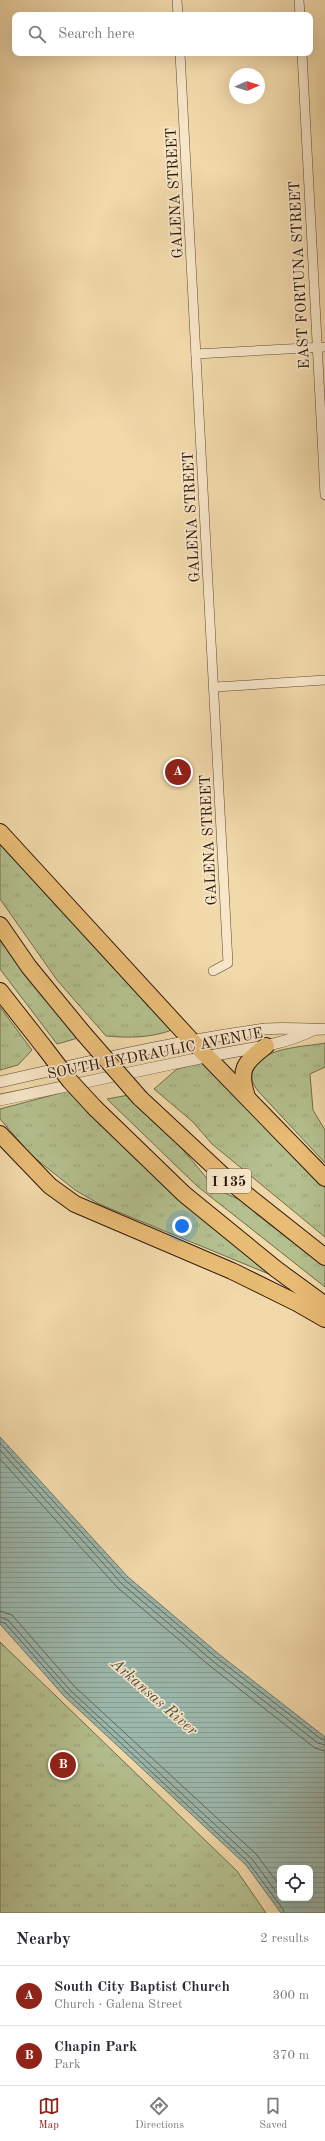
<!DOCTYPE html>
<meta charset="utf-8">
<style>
:root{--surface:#fff;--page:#f2f2f3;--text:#2b2b33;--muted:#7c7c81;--line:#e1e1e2;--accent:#8f2418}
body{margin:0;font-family:"Old Standard TT",serif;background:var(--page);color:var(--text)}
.controls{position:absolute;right:12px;bottom:12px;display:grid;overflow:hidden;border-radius:8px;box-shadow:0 4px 16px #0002}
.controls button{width:36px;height:36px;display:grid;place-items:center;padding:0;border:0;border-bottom:1px solid var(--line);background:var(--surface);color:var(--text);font:20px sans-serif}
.compass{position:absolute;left:229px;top:68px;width:36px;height:36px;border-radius:50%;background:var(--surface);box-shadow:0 4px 16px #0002;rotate:87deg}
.you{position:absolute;left:182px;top:1226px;width:14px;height:14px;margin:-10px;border:3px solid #fff;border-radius:50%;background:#1a73e8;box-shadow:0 0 0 6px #1a73e833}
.badge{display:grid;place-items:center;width:26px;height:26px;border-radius:50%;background:var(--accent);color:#fff;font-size:13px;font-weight:700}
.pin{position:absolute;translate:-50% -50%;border:2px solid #fff;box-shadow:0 1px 4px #0006}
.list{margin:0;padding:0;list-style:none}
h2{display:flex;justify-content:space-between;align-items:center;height:52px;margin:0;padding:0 16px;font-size:17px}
h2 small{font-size:13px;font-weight:400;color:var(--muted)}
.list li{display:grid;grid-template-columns:26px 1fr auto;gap:12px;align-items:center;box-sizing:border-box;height:60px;padding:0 16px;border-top:1px solid var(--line)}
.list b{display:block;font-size:15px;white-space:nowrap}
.list p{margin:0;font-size:13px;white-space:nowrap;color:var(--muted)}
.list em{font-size:13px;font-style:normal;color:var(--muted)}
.icon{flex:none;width:22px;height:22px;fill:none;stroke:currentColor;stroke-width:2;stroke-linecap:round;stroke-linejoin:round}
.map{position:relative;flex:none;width:325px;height:1913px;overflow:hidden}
.search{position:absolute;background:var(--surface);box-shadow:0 4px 16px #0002;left:12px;right:12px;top:12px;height:44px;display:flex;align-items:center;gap:10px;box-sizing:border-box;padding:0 14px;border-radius:8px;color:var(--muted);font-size:15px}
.sheet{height:172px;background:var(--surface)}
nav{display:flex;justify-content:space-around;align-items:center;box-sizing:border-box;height:56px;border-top:1px solid var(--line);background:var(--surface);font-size:11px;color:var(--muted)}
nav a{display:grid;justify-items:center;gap:2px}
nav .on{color:var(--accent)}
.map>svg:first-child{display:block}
</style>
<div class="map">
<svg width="325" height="1913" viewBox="0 0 325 1913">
<defs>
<pattern id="grass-tufts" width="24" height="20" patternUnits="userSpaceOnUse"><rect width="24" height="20" fill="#b4c08e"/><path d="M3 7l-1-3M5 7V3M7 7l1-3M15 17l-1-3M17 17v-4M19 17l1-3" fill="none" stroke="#9ba479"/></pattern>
<pattern id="water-rules" width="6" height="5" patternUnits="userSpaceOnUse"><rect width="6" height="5" fill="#9cb9ae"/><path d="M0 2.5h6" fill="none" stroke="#879e94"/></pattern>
</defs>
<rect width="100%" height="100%" fill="#f2d9aa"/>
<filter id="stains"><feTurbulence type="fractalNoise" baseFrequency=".005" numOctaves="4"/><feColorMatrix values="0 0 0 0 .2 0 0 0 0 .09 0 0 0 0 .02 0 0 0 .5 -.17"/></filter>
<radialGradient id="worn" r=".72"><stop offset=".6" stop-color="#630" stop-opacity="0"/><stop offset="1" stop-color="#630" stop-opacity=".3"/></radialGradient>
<g fill="url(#grass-tufts)" stroke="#706c4c">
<path d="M0 839 172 1030C150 1038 130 1038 106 1036L57 980 0 899Z"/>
<polygon points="0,936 78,1038 57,1044 0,969"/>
<polygon points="0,1007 32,1050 18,1065 0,1070"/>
<path d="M325 1043V1067L310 1074 313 1110 325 1130V1163L258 1091C253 1084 250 1079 253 1071 259 1047 305 1047 325 1043Z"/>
<polygon points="205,1062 325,1188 325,1237 212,1144 193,1122 154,1089 177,1069"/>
<polygon points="68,1091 144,1167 203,1220 276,1277 99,1204 75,1190 31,1155 0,1119 0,1109"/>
<polygon points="129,1095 184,1151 216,1189 247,1203 325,1264 325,1287 197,1186 107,1099"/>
<polygon points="0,1642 237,1871 266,1913 0,1913"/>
</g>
<path fill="url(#water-rules)" stroke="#6f786d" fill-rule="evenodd" d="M0 1437 128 1577 220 1655 325 1737V1913H281L246 1865 64 1696 0 1624ZM280 1868H310V1898H280Z"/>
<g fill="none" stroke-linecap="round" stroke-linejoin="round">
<g stroke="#64685c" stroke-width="1">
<polyline points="0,1443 125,1580 217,1658 321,1739 325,1740"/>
<polyline points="0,1450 122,1584 214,1662 318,1743 325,1745"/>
<polyline points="0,1459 118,1588 210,1666 315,1748 325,1751"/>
<polyline points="0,1611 12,1615 74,1686 256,1854 280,1886"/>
<polyline points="0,1617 8,1620 70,1690 252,1859 280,1897"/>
<polyline points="0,1622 5,1623 67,1693 248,1862 283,1909 284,1913"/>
</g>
<g stroke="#5d4833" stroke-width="10">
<g id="minor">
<polyline points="177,0 178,15"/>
<polyline points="299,0 300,15"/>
<polyline points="180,53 228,963 213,971"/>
<polyline points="302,53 325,495"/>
<polyline points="196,354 325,347"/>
<polyline points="215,687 325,680"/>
</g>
</g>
<g stroke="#5d4833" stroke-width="12">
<g id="tertiary">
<path d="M0 1082C88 1062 175 1041 265 1029 286 1027 305 1030 325 1029"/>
<path d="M0 1100C68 1086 137 1071 205 1057 242 1049 279 1047 313 1030"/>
</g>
</g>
<g stroke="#2b170b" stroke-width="18">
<g id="motorway">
<polyline points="0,832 190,1039 325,1178"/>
<polyline points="0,925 29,967 84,1034"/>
<polyline points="0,991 44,1047"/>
<path d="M247 1097C238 1069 244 1063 266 1046"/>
<polyline points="140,1098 228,1180 325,1257"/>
<polyline points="95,1108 184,1194 276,1269 325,1305"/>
<polyline points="0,1134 50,1186 75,1204 232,1271 297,1303 325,1319"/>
</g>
</g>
<use href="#minor" stroke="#f7e6c8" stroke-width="9"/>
<use href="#tertiary" stroke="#f7e6c8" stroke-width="11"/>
<use href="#motorway" stroke="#e9bc75" stroke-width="16"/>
<g stroke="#2b170b" stroke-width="18" stroke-linecap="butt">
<g id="motorway-bridge">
<polyline points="84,1034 140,1098"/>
<polyline points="44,1047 70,1081 95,1108"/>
</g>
</g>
<use href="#motorway-bridge" stroke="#e9bc75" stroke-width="16"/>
</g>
<g text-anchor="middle" stroke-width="3.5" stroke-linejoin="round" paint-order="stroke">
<rect fill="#f7e6c8" stroke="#685544" stroke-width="1" x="207" y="1169" width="44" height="24" rx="3"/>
<g font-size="14" font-weight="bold" fill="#2b170b">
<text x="229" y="1186">I 135</text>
</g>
<g font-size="15" fill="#2b170b" stroke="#f7e6c8">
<text transform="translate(174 193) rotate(-93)" y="5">GALENA STREET</text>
<text transform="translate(299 275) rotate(-93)" y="5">EAST FORTUNA STREET</text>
<text transform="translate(191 517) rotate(-93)" y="5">GALENA STREET</text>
<text transform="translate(208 840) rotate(-93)" y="5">GALENA STREET</text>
<text transform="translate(155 1053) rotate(-11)" y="5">SOUTH HYDRAULIC AVENUE</text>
</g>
<g font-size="16" font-style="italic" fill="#535044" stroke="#f7e6c8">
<text transform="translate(155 1696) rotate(41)" y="6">Arkansas River</text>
</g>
</g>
<rect width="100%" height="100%" filter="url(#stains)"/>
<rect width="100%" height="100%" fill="url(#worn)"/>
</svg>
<div class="controls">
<button><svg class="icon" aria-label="locate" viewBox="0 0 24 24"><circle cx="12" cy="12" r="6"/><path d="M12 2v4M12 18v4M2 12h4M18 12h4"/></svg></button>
</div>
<svg class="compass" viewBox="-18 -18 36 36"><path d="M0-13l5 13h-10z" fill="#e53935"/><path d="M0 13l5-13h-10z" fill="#7c7c81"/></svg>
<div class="you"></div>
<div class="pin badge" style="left:178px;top:772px">A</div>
<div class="pin badge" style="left:63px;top:1765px">B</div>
<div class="search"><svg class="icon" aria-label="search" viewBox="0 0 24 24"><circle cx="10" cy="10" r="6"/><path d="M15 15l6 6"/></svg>Search here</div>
</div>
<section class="sheet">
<h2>Nearby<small>2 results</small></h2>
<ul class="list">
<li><span class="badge">A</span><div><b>South City Baptist Church</b><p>Church · Galena Street</p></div><em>300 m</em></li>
<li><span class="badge">B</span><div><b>Chapin Park</b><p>Park</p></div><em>370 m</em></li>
</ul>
</section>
<nav>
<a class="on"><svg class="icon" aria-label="map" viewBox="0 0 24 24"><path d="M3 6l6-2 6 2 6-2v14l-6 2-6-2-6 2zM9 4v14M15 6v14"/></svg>Map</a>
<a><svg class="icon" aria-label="directions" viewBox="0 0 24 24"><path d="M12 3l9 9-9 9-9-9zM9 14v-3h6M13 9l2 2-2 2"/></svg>Directions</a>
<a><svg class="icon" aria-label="saved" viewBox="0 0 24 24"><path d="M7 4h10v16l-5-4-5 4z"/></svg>Saved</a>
</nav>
